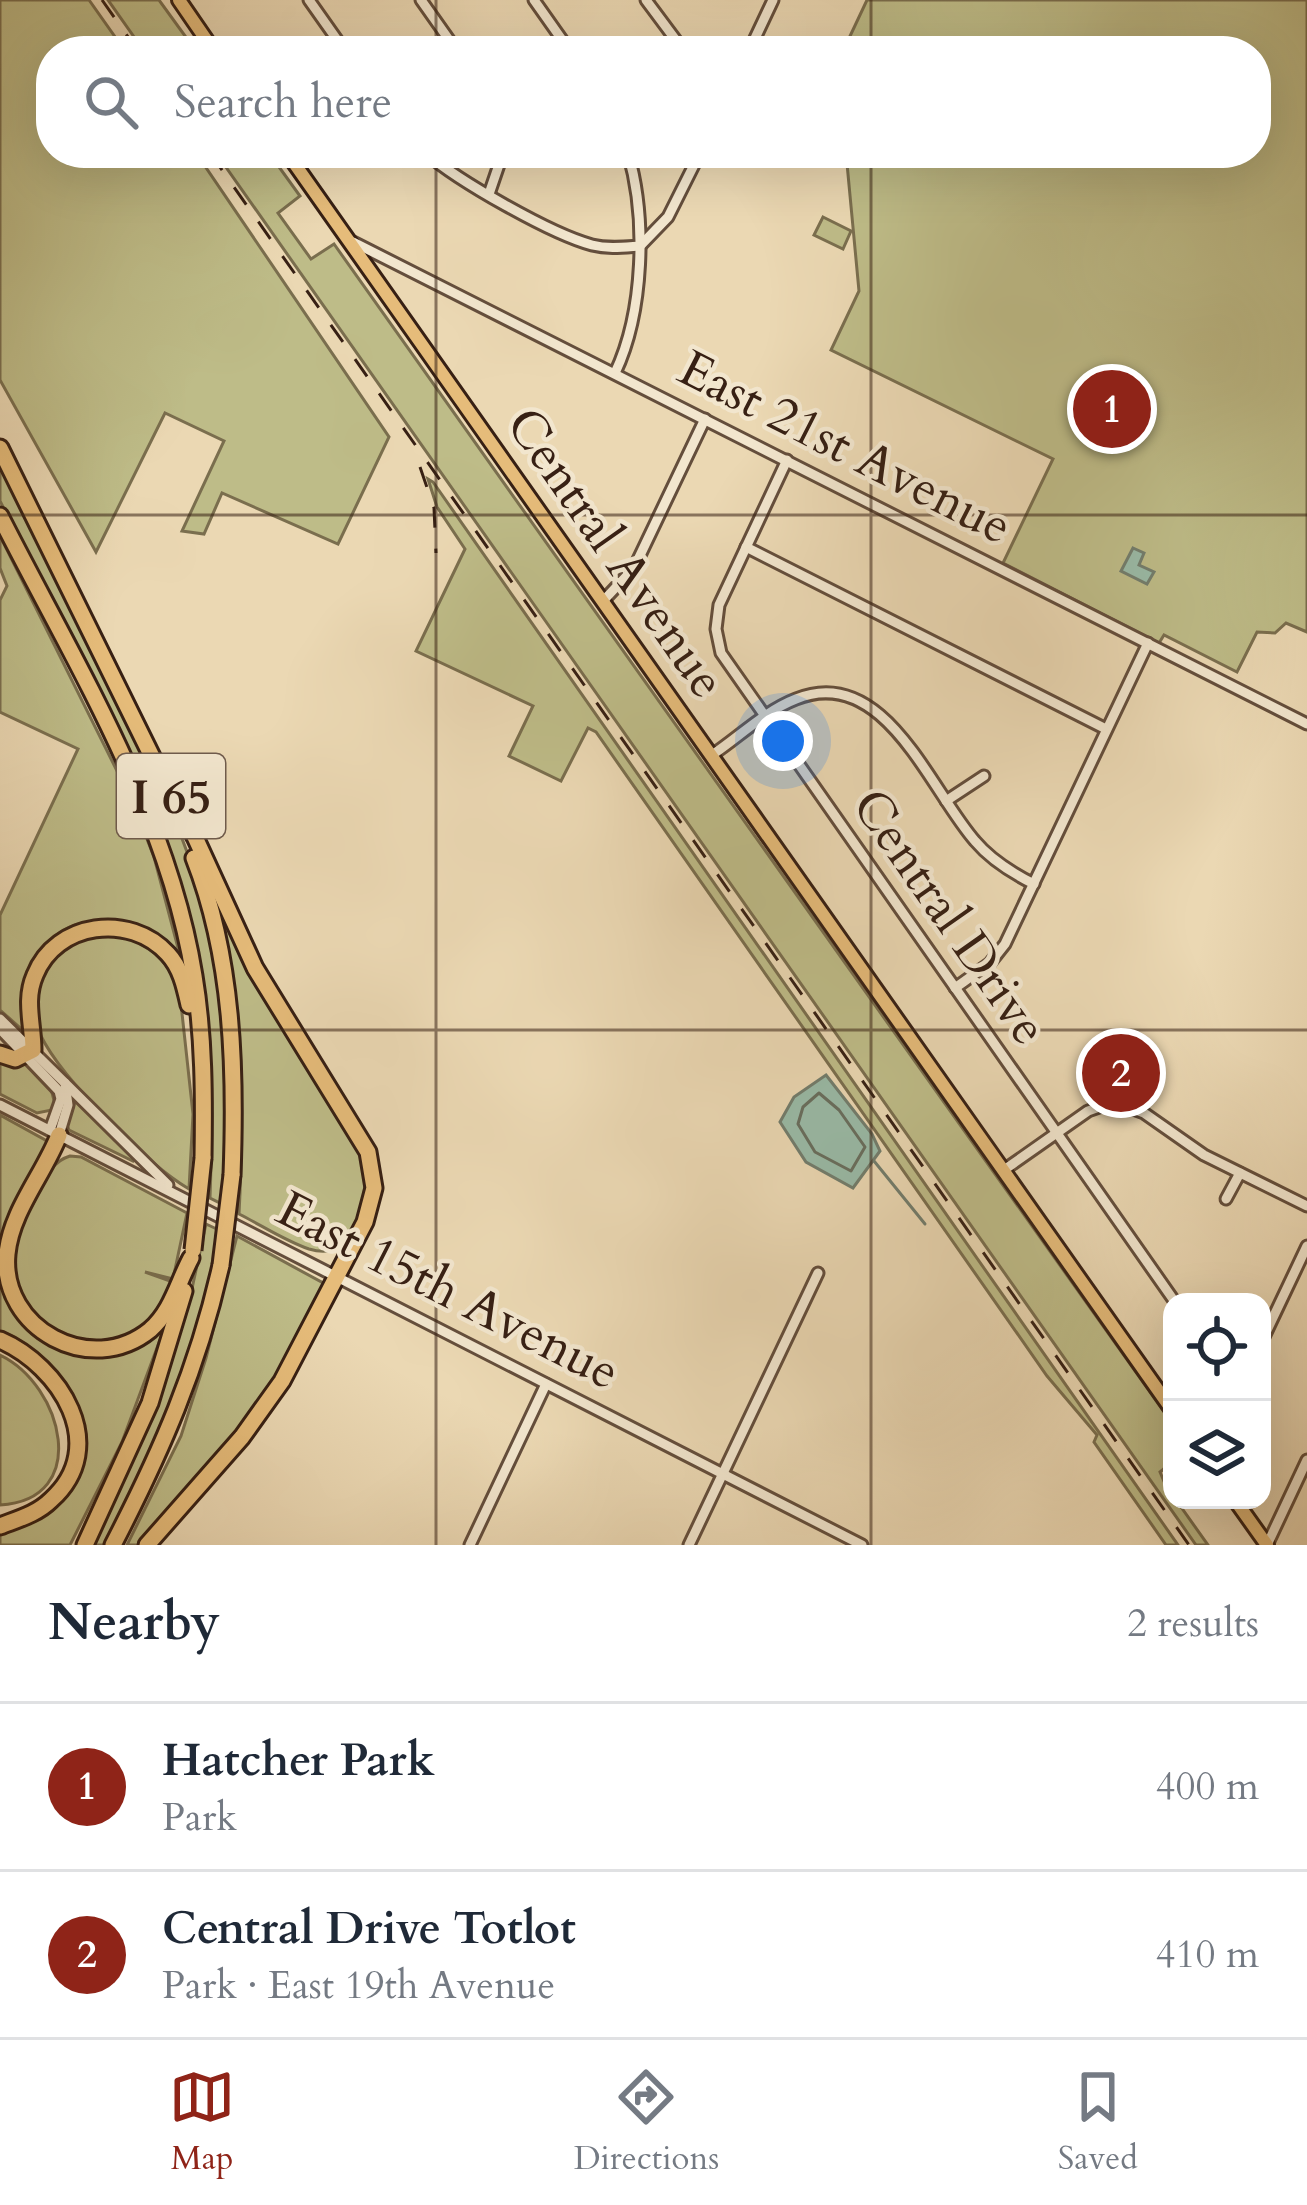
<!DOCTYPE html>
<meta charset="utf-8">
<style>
:root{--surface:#fff;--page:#f2f2f3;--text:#1f2937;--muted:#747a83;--line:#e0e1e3;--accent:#8f2418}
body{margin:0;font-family:Cardo,serif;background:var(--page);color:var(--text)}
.controls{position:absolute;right:36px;bottom:36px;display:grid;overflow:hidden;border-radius:24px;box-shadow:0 12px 48px #0002}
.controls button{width:108px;height:108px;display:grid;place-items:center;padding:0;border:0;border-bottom:3px solid var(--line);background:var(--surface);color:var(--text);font:60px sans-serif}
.you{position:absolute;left:783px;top:741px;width:42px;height:42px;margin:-30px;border:9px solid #fff;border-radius:50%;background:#1a73e8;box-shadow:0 0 0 18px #1a73e833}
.badge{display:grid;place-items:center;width:78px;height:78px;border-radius:50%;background:var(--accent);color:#fff;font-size:39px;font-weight:700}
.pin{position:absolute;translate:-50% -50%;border:6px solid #fff;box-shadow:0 3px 12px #0006}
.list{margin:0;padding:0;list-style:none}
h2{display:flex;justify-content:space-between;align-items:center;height:156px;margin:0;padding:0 48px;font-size:51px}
h2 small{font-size:39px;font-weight:400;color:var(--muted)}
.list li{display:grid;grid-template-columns:78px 1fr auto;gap:36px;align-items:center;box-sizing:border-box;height:168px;padding:0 48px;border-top:3px solid var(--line)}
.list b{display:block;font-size:45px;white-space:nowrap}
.list p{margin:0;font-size:39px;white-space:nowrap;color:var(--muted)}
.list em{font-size:39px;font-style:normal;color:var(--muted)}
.icon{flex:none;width:66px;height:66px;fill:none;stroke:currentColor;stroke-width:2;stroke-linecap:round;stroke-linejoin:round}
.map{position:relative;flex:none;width:1307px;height:1545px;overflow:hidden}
.search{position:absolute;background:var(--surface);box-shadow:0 12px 48px #0002;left:36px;right:36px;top:36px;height:132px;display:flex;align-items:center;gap:30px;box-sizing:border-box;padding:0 42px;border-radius:48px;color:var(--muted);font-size:45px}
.sheet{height:492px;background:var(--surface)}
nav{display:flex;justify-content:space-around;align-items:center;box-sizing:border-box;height:168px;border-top:3px solid var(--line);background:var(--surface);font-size:33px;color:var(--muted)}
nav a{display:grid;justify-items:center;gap:6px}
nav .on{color:var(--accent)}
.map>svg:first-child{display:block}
</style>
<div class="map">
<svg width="1307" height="1545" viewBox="0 0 1307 1545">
<rect width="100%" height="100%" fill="#ebd8b3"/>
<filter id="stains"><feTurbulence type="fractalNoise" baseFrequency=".00167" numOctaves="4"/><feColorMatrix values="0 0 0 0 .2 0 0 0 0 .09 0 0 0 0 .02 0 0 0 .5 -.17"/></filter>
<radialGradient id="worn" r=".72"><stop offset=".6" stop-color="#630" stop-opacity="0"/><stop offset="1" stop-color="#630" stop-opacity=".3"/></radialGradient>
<g fill="#bebc88" stroke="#7a6e4e" stroke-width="3">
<polygon points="0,0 89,0 125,51 51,51 51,153 196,153 389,437 338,544 222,493 204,534 182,531 224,441 165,413 96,552 0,380"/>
<polygon points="108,0 159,0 196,51 144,51"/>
<polygon points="867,0 1307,0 1307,632 1286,623 1275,633 1257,632 1237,672 1164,635 1159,643 1003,563 1053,459 831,350 859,291 846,153 1256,153 1256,51 901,51 886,39 881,47 883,51 843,51"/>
<polygon points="216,153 269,153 300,196 278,213 311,259 334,244 1172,1423 1172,1462 1160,1472 1172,1500 1176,1500 1208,1545 1196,1545"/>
<polygon points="823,217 851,231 843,249 814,235"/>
<path d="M0 462C36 534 71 605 107 676 148 758 190 841 211 931 231 1021 227 1114 224 1205L210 1198C214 1090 211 977 176 873 133 743 62 623 0 501Z"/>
<polygon points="428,479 433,482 1178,1545 1166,1545 1094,1442 1097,1435 1047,1376 596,732 588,728 561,781 509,756 533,706 416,651 465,549 437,507"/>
<path d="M0 536 132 801 154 857 182 963C161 952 117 923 97 922 39 920 17 988 26 1033L0 1010V915L78 749 0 712V600L7 586 0 568Z"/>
<path d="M217 902 364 1159C368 1193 361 1265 309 1249 285 1241 261 1225 239 1214 245 1104 240 1010 217 902Z"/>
<path d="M123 935C152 948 171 962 180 995L193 1114 189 1189C148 1165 62 1079 41 1036 24 1000 48 948 86 937 97 934 111 935 123 935Z"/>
<polygon points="1110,1039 1136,1052 1125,1096 1112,1094"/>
<polygon points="0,1060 27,1061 50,1085 55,1104 52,1110 37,1113 0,1094"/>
<polygon points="76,1099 135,1158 133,1161 69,1130 67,1125"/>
<path d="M0 1115 47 1141V1149L10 1221 14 1307 80 1353 164 1329 122 1442 70 1545H0V1533C22 1523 49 1515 64 1496 114 1437 61 1354 0 1331Z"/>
<path d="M70 1156 81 1157 187 1213 173 1279 145 1272 173 1282C169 1290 166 1300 161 1307 114 1379 7 1333 14 1249 15 1232 28 1214 36 1198 45 1181 50 1162 70 1156Z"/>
<polygon points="206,1224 221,1231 212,1278 177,1396 106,1545 91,1545 167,1371 191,1293"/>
<polygon points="237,1236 325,1284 288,1360 251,1415 142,1545 127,1545 181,1436 206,1358"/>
<path d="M0 1355C63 1385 92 1500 0 1505Z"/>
</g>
<g fill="#99bba8" stroke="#727d6d" stroke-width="3">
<polygon points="1133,548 1144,553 1139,565 1154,572 1147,584 1121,571"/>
<polygon points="826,1075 872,1134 880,1151 853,1188 806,1162 780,1122 794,1097"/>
</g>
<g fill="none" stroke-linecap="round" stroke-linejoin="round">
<polygon stroke="#686e5e" stroke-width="3" points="819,1093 839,1110 865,1147 851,1171 815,1152 798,1124 803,1107"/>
<polyline stroke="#727d6d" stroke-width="3" points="874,1161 925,1224"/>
<g stroke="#644e3c" stroke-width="15">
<g id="minor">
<polyline points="309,0 345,51"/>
<polyline points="421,0 457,51"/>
<polyline points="534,0 570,51"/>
<polyline points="646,0 684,51"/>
<polyline points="749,51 773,0"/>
<path d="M426 153C458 181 551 234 592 245 608 249 624 247 640 246"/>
<polyline points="489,194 503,153"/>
<polyline points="353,242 1307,724"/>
<polyline points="640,246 668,217 700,153"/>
<path d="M615 373C644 312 647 218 628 153"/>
<polyline points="787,460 719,605 716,629 721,653 1175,1302"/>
<polyline points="746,547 1106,729"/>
<polyline points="603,601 634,568 705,419"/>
<path d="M712 755C739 737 765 711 796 699 884 663 930 790 975 841 991 860 1012 873 1034 884"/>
<polyline points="946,801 984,776"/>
<polyline points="955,988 990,963 1005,944 1148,643"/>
<polyline points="0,1019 65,1083 68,1105 59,1135"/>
<polyline points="0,1029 59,1091 61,1099 50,1130"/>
<polyline points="65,1083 168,1185"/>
<polyline points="0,1105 862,1545"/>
<polyline points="1004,1170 1088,1111 1105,1105 1125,1106 1144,1113 1204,1155 1307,1206"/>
<polyline points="1226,1199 1240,1173"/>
<polyline points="1262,1341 1307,1246"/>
<polyline points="470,1545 546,1384"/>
<polyline points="689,1545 818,1273"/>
<polyline points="1267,1545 1307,1460"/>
</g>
</g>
<g stroke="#372014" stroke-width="18">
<g id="major">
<polyline points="179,0 214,51"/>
<polyline points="287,153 1172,1410"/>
<polyline points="1235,1500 1267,1545"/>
</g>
</g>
<g stroke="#372014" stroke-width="21">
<g id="highway">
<polyline points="0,448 166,785"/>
<path d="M0 516C74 662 168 812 194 976 204 1036 204 1098 203 1158"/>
<path d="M194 858C233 958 236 1069 232 1175"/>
<path d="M0 1054 15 1059 33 1050C33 1024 24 1000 35 975 56 922 130 912 168 954 181 968 185 987 189 1005"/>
<path d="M59 1135C44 1174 11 1211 7 1254 0 1329 91 1378 150 1330 172 1311 178 1282 191 1258"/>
<path d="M0 1340C60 1366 111 1446 51 1500 37 1514 18 1519 0 1526"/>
<polyline points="85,1545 150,1403 184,1291"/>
<path d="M113 1545C161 1452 198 1368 221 1265"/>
<polyline points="147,1545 242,1437 282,1381 365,1222 374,1188 368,1152 255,968 195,837 164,778"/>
</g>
</g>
<use href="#minor" stroke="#f2e6ce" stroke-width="9"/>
<use href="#major" stroke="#e6bc7a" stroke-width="12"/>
<use href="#highway" stroke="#e6bc7a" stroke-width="15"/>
<g stroke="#372014" stroke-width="3" stroke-dasharray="21 21" stroke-linecap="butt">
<polyline points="102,0 138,51"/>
<polyline points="210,153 1189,1545"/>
<polyline points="420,467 434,508 436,553"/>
</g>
<g stroke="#372014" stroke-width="21" stroke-linecap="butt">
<g id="highway-bridge">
<polyline points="193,1250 203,1158"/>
<polyline points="221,1265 232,1175"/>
</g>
</g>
<use href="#highway-bridge" stroke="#e6bc7a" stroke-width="15"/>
</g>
<path fill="none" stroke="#372014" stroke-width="3" stroke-opacity="0.55" d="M436 0V51M871 0V51M436 153V1545M871 153V1545M0 515H1307M0 1030H1307"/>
<g text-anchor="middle" stroke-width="9" stroke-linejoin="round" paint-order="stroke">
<rect fill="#f2e6ce" stroke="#6f5b4c" stroke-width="3" x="117" y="754" width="108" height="84" rx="9"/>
<g font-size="48" font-weight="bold" fill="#372014">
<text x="171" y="813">I 65</text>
</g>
<g font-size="51" fill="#372014" stroke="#f2e6ce">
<text transform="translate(846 446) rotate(27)" y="18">East 21st Avenue</text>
<text transform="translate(617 552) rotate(55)" y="18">Central Avenue</text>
<text transform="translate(951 916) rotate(55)" y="18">Central Drive</text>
<text transform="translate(449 1289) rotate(27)" y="18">East 15th Avenue</text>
</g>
</g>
<rect width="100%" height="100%" filter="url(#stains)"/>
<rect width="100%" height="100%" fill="url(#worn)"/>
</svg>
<div class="controls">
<button><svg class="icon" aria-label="locate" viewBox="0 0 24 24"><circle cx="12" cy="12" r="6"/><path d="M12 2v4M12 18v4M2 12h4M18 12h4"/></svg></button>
<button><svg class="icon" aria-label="layers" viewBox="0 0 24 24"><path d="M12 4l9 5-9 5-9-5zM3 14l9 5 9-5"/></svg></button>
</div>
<div class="you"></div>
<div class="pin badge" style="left:1112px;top:409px">1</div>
<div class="pin badge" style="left:1121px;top:1073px">2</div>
<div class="search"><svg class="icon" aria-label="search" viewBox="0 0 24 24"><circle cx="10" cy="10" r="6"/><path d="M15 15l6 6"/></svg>Search here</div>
</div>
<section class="sheet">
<h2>Nearby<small>2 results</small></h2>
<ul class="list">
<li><span class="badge">1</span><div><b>Hatcher Park</b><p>Park</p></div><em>400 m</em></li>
<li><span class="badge">2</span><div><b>Central Drive Totlot</b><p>Park · East 19th Avenue</p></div><em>410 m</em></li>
</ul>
</section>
<nav>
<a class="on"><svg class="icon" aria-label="map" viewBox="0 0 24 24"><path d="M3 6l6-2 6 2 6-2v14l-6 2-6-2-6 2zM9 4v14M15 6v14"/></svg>Map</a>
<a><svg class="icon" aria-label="directions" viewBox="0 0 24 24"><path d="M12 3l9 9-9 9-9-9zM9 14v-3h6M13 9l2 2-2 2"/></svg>Directions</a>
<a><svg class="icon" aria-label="saved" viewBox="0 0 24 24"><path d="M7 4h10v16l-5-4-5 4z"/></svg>Saved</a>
</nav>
